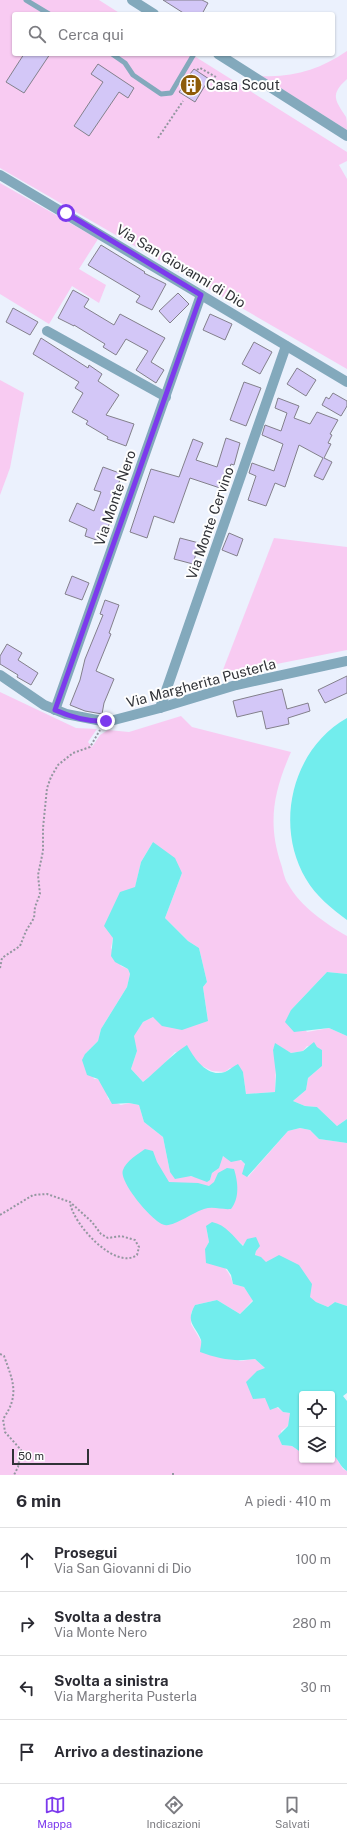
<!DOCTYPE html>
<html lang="it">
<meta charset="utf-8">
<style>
:root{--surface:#fff;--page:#f7f7f7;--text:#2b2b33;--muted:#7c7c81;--line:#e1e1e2;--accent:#7c3aed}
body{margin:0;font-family:"Public Sans",sans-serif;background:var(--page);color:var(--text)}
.controls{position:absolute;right:12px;bottom:12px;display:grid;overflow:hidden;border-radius:4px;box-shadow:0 1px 3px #0004}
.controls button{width:36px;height:36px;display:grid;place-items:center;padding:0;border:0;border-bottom:1px solid var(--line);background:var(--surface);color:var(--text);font:20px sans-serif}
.scale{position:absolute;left:12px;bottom:10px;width:77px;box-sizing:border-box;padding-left:4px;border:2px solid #303237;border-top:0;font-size:11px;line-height:14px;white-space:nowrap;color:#303237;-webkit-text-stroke:3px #fefefe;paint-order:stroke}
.stop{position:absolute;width:12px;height:12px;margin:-9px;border:3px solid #7c3aed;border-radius:50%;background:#fff}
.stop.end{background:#7c3aed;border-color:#fff;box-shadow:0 1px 4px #0008}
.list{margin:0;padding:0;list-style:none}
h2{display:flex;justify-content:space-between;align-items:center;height:52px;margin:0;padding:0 16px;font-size:17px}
h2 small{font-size:13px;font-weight:400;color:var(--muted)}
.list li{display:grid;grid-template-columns:26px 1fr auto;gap:12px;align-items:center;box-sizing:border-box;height:64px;padding:0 16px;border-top:1px solid var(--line)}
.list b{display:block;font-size:15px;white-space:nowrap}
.list p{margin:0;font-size:13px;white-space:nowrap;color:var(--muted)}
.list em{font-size:13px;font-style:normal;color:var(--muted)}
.icon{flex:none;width:22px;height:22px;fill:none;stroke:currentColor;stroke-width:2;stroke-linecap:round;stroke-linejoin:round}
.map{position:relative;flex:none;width:347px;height:1475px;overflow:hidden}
.search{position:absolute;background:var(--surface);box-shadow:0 1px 3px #0004;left:12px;right:12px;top:12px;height:44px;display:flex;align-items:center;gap:10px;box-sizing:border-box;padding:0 14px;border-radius:4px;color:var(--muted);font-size:15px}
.sheet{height:308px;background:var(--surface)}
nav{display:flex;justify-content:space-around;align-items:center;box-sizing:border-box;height:56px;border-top:1px solid var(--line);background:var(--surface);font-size:11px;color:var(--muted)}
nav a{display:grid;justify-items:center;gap:2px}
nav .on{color:var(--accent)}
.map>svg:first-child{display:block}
</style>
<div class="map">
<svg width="347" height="1475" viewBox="0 0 347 1475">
<rect width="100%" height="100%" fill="#ebf1fd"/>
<g fill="#f8cbf2" fill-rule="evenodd">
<path d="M0 0H99L121 14H14V54H24L6 82 24 93 50 54H191L347 152V161L339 165 347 179V369L0 168ZM98 65 134 88 128 97 119 92 89 136 74 126 103 82Z"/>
<path d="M347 51V79C329 95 336 101 346 117 347 120 347 126 347 130L261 76C293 78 321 69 347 51Z"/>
<polygon points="0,183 98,239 79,269 106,285 99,303 72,286 49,324 0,294"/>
<polygon points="0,380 24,393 10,468 0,495"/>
<polygon points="274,538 347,547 347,650 221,675"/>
<path d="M0 692 76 728 97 729 88 742 92 747 100 735 108 730 129 732 181 716 192 727 291 752C274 791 267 822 281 864 283 870 284 878 288 884 300 906 326 924 347 936V974L327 972 291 1010 307 1032 329 1028 347 1036V1119L337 1126 317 1107 305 1106 293 1101 306 1090 308 1078 322 1066V1050L307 1046 303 1051 291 1053 275 1044 273 1050 276 1062 275 1092 246 1094 243 1072 230 1068 225 1072 212 1071 200 1065 194 1058 175 1052 160 1068 143 1082 131 1069 137 1051 133 1036 143 1022 153 1017 208 1020 203 987 207 982 199 948 188 941 165 918 182 873 153 842 141 862 135 888 113 938 111 948 121 966 128 969 130 974 127 987 101 1029 98 1041 85 1054 94 1079H98L106 1091 108 1099 121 1105 129 1103 139 1105 144 1122 163 1137 170 1172 210 1180 212 1173 215 1171 223 1156C241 1163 244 1154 248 1177L288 1131 300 1128 310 1130 319 1139 347 1143V1306L335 1302 328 1307 316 1302 255 1255 256 1251 244 1246 236 1239 206 1226 209 1242 205 1249C217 1260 229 1268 233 1284L244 1287 253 1300 240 1314 217 1300 195 1305 191 1313V1324L201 1341 240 1361 255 1359 265 1368V1398L283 1412 291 1413 288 1426 281 1431 282 1445 292 1446 302 1453V1460H332L333 1453 343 1469 347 1471V1475H0Z"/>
</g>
<g fill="#72eded">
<path d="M347 718V920C331 908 316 896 306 879 274 825 292 749 347 718Z"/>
<path d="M153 842 175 858 182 873 165 918 188 941 199 948 207 982 203 987 208 1021 182 1030 162 1026 153 1017 143 1022 134 1036 137 1051 131 1069 143 1082C158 1070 171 1055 187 1045 194 1058 207 1078 225 1072 229 1070 234 1066 238 1064L243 1072 246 1094 275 1092 276 1075 273 1050 275 1043 291 1053 303 1051 314 1042 317 1047 322 1050V1066L308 1078 306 1090 293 1101 305 1106 317 1107 337 1126 347 1119V1143L319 1139 310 1130 300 1128 288 1131 247 1177 242 1174 245 1164 241 1160 231 1162 223 1156 219 1168 212 1173 210 1180 207 1182 191 1176 175 1179 170 1172 163 1137 144 1122 139 1105 129 1103 112 1104 98 1079 87 1075 82 1060 85 1054 98 1041 101 1029 127 987 130 974 128 969 115 962 111 956 113 938 104 926 120 892 135 887 141 862Z"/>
<polygon points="327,972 347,974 347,1036 329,1028 294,1032 285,1022 291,1010"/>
<path d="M145 1149 153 1151 157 1162 169 1182 198 1183 209 1186 214 1182 218 1173 227 1168 234 1169C238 1182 240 1198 231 1209 222 1210 213 1206 204 1209 194 1212 173 1227 165 1225 154 1224 118 1181 123 1170 126 1161 138 1154 145 1149Z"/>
<path d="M212 1222C226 1225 233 1236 243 1246L247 1239 256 1237 260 1246 256 1251 255 1255 261 1257 266 1262 279 1255 299 1265 312 1284 310 1297 316 1302 328 1307 335 1302 347 1306V1393L343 1396 347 1401V1471C340 1467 338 1458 332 1454V1394H302V1453L292 1446 282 1445 278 1436 288 1426 290 1413 283 1412 278 1407 270 1410 265 1398 253 1399 246 1382 257 1371 265 1368 255 1359C235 1362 219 1359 200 1352 200 1349 202 1343 201 1340 195 1325 185 1323 195 1305L217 1300 240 1314 253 1301 244 1287 233 1284 231 1275 227 1269 206 1263 205 1249 209 1242 206 1226Z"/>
</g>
<g fill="#d3c7f7" stroke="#83808b">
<polygon points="163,0 202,0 208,3 202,14 185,14"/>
<polygon points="24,54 50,54 24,93 6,82"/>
<polygon points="98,64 134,88 128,98 119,92 89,136 74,126 103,82 91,74"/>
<polygon points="194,69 209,79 195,102 179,92 191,76 190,74"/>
<polygon points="101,245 145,272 144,273 166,284 152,310 136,302 140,296 88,265"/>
<polygon points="73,290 89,299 84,307 114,325 120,314 165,338 151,362 164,370 156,383 136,370 148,351 126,339 116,355 103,347 105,344 74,325 74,326 58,318"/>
<polygon points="178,293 189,304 170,323 159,311"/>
<polygon points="13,308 38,322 30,335 6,322"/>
<polygon points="210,314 232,324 225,340 203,330"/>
<polygon points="41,338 88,368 89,365 102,374 98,381 119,395 106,415 134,424 126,446 107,439 108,437 86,424 88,421 72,412 83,393 75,388 79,382 33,354"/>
<polygon points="254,342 272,352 260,374 242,364"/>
<polygon points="297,368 316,380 306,396 287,384"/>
<polygon points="244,382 261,388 246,426 230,420"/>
<polygon points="333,393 347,401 347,406 341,416 322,405 326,397 329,399"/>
<polygon points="278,398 299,406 294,418 310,424 317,412 338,420 330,434 332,435 328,443 331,444 324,458 332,462 323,480 314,476 323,458 299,445 285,487 275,483 266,506 248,500 256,476 249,473 252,463 274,471 283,444 262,435 265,425 281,431 287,413 275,408"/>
<polygon points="226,438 240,443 234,465 231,464 223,489 190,478 174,523 154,516 147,538 130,532 151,469 179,477 193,439 203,443 196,460 217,467"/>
<polygon points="103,467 122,474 109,510 114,512 102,542 85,536 87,529 69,521 77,503 94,511 101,492 94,490"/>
<polygon points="229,533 243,539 237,556 222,550"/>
<polygon points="180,538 199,543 193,564 174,559"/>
<polygon points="72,576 89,583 82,600 65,594"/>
<polygon points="105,600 119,605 109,633 111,634 96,671 114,679 104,703 102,714 85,711 70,705 80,680 85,659 103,615 100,614"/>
<polygon points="7,644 22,653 18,660 38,673 31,685 17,677 18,675 0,664 0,656"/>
<polygon points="347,676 347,693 325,703 318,690"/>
<polygon points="282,689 287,709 308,703 310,711 288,718 289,724 266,729 262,711 237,717 233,701"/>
</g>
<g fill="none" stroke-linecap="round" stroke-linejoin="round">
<g stroke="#9397a0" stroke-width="2" stroke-dasharray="2 2" stroke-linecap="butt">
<polyline points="197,70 200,68 216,77"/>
<polyline points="158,138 183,101"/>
<polyline points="0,968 2,958 20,946 26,931 34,918 35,907 40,894 38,875 43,851 43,828 47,788 51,777 58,765 73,753 90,747 100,730"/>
<path d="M0 1215 33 1195 47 1194 70 1202 92 1222 101 1234 108 1238 121 1236 135 1240 139 1247 137 1255C115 1271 72 1223 70 1202"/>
<path d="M0 1354 4 1356C13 1381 20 1395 3 1419L5 1432 21 1450 18 1467 14 1475"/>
<polyline points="173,1475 173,1473"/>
</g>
<g stroke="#83a9bc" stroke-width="5">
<polyline points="26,0 49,14"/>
<polyline points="112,54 125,63 133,75 161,94 171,93 194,54"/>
</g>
<g stroke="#83a9bc" stroke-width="10">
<polyline points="132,0 154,14"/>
<polyline points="218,54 347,136"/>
<polyline points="0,175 347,382"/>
<polyline points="47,331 166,397"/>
<polyline points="160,708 286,346"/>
<polyline points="55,710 201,295"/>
</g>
<polyline stroke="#83a9bc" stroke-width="10" points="0,675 44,705 66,714 102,721 114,720 160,708 236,685 347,661"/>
</g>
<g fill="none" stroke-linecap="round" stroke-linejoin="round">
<path stroke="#7c3aed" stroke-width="5" d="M66 213 201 295 55 710C71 717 89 722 106 721"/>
</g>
<defs>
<g id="building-disc" transform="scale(1.15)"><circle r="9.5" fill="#8e5c08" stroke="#fefefe"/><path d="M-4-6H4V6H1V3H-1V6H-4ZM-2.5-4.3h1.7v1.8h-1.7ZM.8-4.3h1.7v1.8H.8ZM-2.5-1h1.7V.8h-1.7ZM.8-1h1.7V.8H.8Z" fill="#fff"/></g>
</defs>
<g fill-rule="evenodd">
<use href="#building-disc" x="191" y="85"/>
</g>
<g text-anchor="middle" stroke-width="4" stroke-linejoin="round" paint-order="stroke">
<g font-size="14" fill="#303237" stroke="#fefefe" text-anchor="start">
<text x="206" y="90">Casa Scout</text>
</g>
<g font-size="14" fill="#303237" stroke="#fefefe">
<text transform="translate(181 266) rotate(31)" y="5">Via San Giovanni di Dio</text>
<text transform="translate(115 498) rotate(-71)" y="5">Via Monte Nero</text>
<text transform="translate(210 523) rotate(-71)" y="5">Via Monte Cervino</text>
<text transform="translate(201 683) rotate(-15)" y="5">Via Margherita Pusterla</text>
</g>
</g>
</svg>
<div class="controls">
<button><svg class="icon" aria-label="locate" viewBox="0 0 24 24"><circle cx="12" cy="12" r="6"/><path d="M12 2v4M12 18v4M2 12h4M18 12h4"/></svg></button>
<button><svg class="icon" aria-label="layers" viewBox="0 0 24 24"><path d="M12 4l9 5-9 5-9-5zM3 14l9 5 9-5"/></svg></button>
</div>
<div class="scale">50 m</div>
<div class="stop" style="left:66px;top:213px"></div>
<div class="stop end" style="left:106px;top:721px"></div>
<div class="search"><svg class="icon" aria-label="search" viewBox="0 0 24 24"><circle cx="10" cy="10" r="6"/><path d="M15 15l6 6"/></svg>Cerca qui</div>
</div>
<section class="sheet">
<h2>6 min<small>A piedi · 410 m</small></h2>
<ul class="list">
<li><svg class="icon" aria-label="ahead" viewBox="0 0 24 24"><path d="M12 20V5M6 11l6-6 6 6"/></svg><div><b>Prosegui</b><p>Via San Giovanni di Dio</p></div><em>100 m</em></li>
<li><svg class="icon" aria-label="right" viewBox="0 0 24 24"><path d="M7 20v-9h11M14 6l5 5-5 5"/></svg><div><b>Svolta a destra</b><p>Via Monte Nero</p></div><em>280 m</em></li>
<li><svg class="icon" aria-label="left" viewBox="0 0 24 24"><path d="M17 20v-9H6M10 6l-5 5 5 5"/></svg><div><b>Svolta a sinistra</b><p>Via Margherita Pusterla</p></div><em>30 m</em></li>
<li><svg class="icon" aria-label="arrive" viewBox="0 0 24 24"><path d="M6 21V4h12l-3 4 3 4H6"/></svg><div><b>Arrivo a destinazione</b></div></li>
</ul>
</section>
<nav>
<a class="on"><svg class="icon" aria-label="map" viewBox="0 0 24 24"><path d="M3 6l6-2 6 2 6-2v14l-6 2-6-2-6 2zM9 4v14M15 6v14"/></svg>Mappa</a>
<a><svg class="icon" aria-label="directions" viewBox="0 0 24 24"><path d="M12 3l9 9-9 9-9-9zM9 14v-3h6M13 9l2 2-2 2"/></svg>Indicazioni</a>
<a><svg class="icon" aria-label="saved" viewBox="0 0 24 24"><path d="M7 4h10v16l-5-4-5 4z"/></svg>Salvati</a>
</nav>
